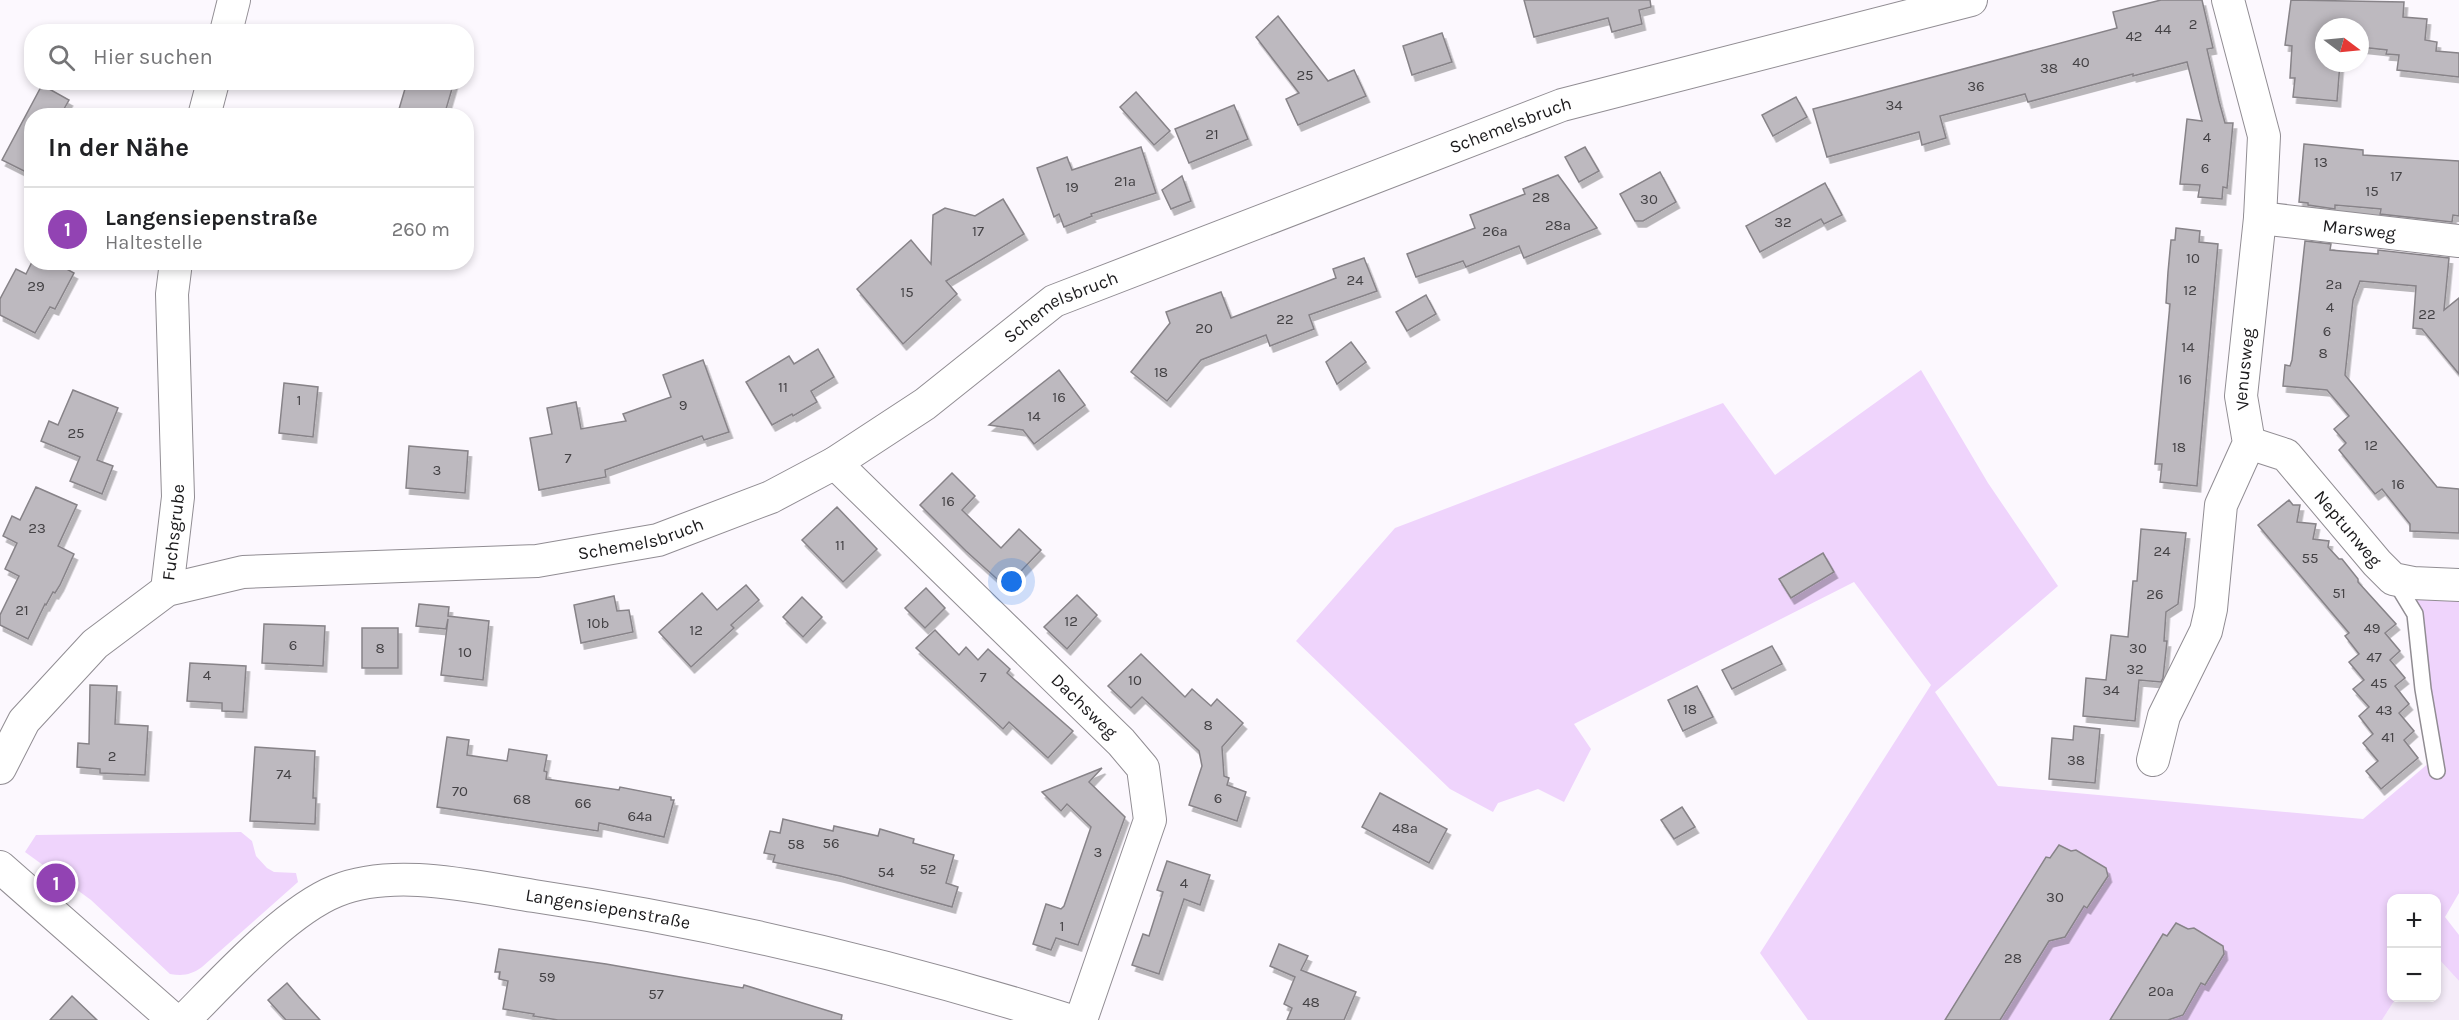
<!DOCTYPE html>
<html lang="de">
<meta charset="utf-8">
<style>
:root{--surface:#fff;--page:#f2f2f2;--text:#202124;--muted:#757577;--line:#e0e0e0;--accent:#9243b3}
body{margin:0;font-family:Karla,sans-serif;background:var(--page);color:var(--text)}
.controls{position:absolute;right:18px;bottom:18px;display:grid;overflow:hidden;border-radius:12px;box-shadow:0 3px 9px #0003}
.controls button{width:54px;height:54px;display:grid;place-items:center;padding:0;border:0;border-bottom:2px solid var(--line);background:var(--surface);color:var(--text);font:30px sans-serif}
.compass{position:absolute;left:2315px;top:18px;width:54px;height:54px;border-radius:50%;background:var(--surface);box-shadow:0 3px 9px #0003;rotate:106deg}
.you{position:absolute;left:1012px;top:582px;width:21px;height:21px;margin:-15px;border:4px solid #fff;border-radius:50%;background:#1a73e8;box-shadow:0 0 0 9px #1a73e833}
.badge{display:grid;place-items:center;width:39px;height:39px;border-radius:50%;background:var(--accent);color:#fff;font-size:20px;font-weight:700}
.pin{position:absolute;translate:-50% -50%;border:3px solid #fff;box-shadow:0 2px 6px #0006}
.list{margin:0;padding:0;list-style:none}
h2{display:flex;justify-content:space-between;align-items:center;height:78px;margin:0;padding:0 24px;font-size:26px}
h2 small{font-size:20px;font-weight:400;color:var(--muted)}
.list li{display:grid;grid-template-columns:39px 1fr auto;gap:18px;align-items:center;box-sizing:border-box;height:84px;padding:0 24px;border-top:2px solid var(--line)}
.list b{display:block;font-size:22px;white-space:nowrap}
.list p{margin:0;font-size:20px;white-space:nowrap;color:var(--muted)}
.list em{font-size:20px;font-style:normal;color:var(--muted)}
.icon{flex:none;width:33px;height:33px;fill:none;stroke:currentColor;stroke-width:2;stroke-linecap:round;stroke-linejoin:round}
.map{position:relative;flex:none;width:2459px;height:1020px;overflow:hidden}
.search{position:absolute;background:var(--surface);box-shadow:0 3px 9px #0003;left:24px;top:24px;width:450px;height:66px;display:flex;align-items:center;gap:15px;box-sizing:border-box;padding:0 21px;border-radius:24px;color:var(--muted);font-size:22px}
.panel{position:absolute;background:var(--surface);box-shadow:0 3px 9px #0003;left:24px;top:108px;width:450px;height:162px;border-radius:24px}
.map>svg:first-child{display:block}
</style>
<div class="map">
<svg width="2459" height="1020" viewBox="0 0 2459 1020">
<defs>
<filter id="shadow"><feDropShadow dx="3.5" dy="6" stdDeviation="0" flood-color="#0004"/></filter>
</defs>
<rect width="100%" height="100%" fill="#fcf8fe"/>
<polygon fill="#f5ecf9" points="2437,957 2459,981 2459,1020 2382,1020 2396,998 2436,998"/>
<g fill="#efd4fc">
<polygon points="1921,370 1988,483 2058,586 1935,692 1998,786 2363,819 2430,762 2430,684 2416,594 2459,596 2459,893 2445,917 2459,935 2459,981 2437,957 2436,898 2392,898 2392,998 2396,998 2382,1020 1808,1020 1760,953 1931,685 1854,582 1574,724 1591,749 1564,802 1538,789 1498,803 1493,812 1450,789 1296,641 1395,528 1723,403 1775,475"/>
<path d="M241 832 252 841 256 856 267 868 274 872 296 873 298 882 202 967C191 975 183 976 170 974L91 900 25 852 36 835Z"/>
</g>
<g fill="#bdb9bf" stroke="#878388" stroke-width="1.5" filter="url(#shadow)">
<polygon points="1524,0 1650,0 1651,7 1639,10 1642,24 1612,32 1608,18 1534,37"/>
<polygon points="2161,0 2202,0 2213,48 2207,49 2219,101 2225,123 2233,123 2227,188 2223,187 2222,199 2198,197 2200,185 2180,184 2187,119 2202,121 2187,62 2133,76 2133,74 2028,102 2025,94 1940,116 1946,138 1922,145 1919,132 1827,157 1813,109 2117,28 2113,12"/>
<polygon points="2291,0 2404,2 2403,17 2427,19 2425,40 2437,42 2436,51 2459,53 2459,77 2397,70 2399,55 2386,54 2387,50 2360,47 2360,27 2324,27 2324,63 2340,63 2337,101 2293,97 2295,78 2290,78 2292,46 2285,45"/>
<polygon points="1278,16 1328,81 1354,70 1366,96 1298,125 1286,99 1299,93 1256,37"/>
<polygon points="1442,33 1452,62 1412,75 1403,46"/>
<polygon points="407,82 454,82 444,116 397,116"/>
<polygon points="42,85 69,100 60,116 32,116 32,175 2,160"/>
<polygon points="1136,92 1170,131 1154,145 1120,107"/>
<polygon points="1796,97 1807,117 1773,136 1762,115"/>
<polygon points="1234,105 1248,139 1189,163 1175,129"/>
<polygon points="2304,144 2363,150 2363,155 2459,161 2459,216 2453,215 2452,222 2380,214 2381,209 2335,205 2335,209 2308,205 2308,203 2299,202"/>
<polygon points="1141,147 1156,193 1091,214 1092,216 1064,227 1059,214 1054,217 1037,168 1067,157 1072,170"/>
<polygon points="1585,147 1599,171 1579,182 1565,157"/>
<polygon points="1660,172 1676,202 1643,221 1635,221 1620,194"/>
<polygon points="1558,175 1597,228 1524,258 1519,246 1466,267 1463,261 1416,277 1407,254 1475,228 1470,215 1525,194 1523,189"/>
<polygon points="1182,176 1191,201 1171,209 1162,190"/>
<polygon points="1825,183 1842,215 1824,224 1821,219 1760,252 1746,226"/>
<polygon points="1003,199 1024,234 946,281 957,294 903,344 857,289 911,240 931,264 933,215 945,208 975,216"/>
<polygon points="2176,228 2200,231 2199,242 2218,244 2197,486 2160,482 2162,464 2155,464 2170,304 2166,303 2168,272 2171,240 2175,240"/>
<polygon points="2305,241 2331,244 2330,250 2378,254 2378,250 2449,258 2444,310 2459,298 2459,374 2422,329 2413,328 2416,286 2360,281 2353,300 2345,375 2437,487 2459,489 2459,533 2410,531 2410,524 2382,489 2375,494 2339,450 2346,443 2334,429 2349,416 2327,390 2283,386 2285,365 2290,366 2292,360"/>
<polygon points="1364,258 1377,291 1309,315 1314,329 1270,346 1266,335 1201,360 1167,401 1131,372 1170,323 1166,312 1221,292 1231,318 1336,278 1333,269"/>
<polygon points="32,262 54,262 74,273 55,309 50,307 35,333 0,315 0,299 16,269 26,274"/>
<polygon points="1426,295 1436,314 1407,331 1396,312"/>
<polygon points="1351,342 1366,362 1337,384 1326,362"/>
<polygon points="818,349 834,377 811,391 817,402 793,416 792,414 772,425 746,382 789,356 794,364"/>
<polygon points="703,360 729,432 704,440 702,436 605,470 606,477 539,490 530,438 552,434 547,408 576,402 581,429 626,421 623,414 671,397 663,375"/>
<polygon points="1059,370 1085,405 1034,444 1023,430 989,425"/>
<polygon points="284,383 318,387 313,437 279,433"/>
<polygon points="73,390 118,408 97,460 113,466 102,494 70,481 80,457 41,441 49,421 58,425"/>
<polygon points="409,446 468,451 465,493 406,488"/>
<polygon points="952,473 975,496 962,510 1001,548 1019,529 1041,550 1006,587 966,551 920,505"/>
<polygon points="36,487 77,505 58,546 74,554 60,585 55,593 53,592 46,605 45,604 28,639 0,625 0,615 19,576 5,569 17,543 3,536 12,516 20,520"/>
<polygon points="2289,500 2293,505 2300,505 2297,522 2316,524 2313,539 2329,541 2328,547 2339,559 2342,559 2358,579 2358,582 2396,624 2385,633 2400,651 2390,660 2405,678 2395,686 2409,704 2399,713 2414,731 2404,740 2418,758 2381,789 2366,771 2378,761 2363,743 2373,734 2359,716 2369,707 2353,689 2364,680 2349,662 2359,654 2345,636 2349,633 2258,525"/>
<polygon points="837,507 877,549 843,582 802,540"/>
<polygon points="2141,529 2186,533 2178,604 2166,612 2164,641 2167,641 2163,678 2161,682 2139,680 2135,721 2083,716 2086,678 2106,680 2111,635 2128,637 2133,581 2137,581"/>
<polygon points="1823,553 1834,572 1791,598 1779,579"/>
<polygon points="746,585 759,600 731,625 734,628 691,667 659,632 702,593 717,610"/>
<polygon points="926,588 945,608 925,628 905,608"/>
<polygon points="1077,595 1097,615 1067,649 1044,627"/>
<polygon points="614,596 617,611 629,610 633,632 581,643 574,605"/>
<polygon points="802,597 822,617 803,637 783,617"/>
<polygon points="419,604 449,607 448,616 489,621 483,680 441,675 448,619 446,629 416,626"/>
<polygon points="264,624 325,626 323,666 262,663"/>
<rect x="362" y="628" width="36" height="40"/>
<polygon points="935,630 959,655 966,647 978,660 988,649 1010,669 1007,673 1073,731 1048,758 1009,722 1003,729 916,648"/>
<polygon points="1772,646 1782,664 1732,689 1722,670"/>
<polygon points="1141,654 1185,697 1192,689 1211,706 1217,699 1243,723 1222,747 1224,776 1229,778 1227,785 1246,792 1237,821 1189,805 1202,766 1199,751 1142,697 1131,708 1108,686"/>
<polygon points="190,663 246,666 243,712 222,711 222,703 187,701"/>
<polygon points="90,685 117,686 115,724 148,726 145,775 100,773 100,769 77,767 78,743 89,744"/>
<polygon points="1697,686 1713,717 1683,731 1668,700"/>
<polygon points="2074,726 2100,729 2095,783 2049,779 2052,738 2073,740"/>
<polygon points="447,737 469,740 467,755 507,761 509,749 547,755 544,771 547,772 546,779 619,790 620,787 671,797 671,800 674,800 664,837 599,823 598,831 437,807"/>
<polygon points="255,747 315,751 313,798 316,798 315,824 250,821"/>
<polygon points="1102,768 1089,782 1125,817 1078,945 1056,938 1051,950 1033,944 1046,904 1061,909 1064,906 1091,827 1067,804 1061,811 1042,792"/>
<polygon points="1380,793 1447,829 1429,863 1362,827"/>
<polygon points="1682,807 1695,827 1674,839 1661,820"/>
<polygon points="783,819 833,831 834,826 878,836 880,829 914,839 913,843 954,855 946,883 958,887 952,907 840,876 773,862 775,855 764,853 770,831 780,833"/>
<polygon points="2059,845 2071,851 2076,850 2106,868 2108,876 2087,908 2084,906 2065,937 2049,941 2000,1020 1945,1020 2046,857 2050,858"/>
<polygon points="1167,861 1210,875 1200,905 1184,899 1159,974 1132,965 1143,934 1149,936 1163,892 1157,890"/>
<polygon points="2176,923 2188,929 2194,928 2223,946 2224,954 2205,985 2201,983 2183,1015 2168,1020 2110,1020 2163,934 2167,936"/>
<polygon points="1279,944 1308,956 1301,970 1356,992 1344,1020 1287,1020 1292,1008 1284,1004 1295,977 1270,966"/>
<polygon points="499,949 606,964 743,988 744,985 842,1015 841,1020 558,1020 533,1016 534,1014 503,1009 508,981 499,979 500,972 495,972"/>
<polygon points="287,983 299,997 320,1020 286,1020 268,1000"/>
<polygon points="72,996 97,1020 50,1020"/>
</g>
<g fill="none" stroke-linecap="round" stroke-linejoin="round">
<g stroke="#918d93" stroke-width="18">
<polyline id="lane" points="2395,581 2415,614 2423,689 2437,771"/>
</g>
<g stroke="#918d93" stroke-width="34">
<g id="street">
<polyline points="226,32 234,0"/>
<polyline points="204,116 213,82"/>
<path id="s1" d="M2260 218 2459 241"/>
<path id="s2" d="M2249 443 2286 455 2377 563 2393 579 2413 583 2459 585"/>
<path id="s3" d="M835 463 1121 742 1143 768 1150 820 1081 1020"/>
<path id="s4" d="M167 590 178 497 172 294 176 262"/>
<path id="s5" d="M2153 760 2164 716 2206 631 2211 609 2221 505 2249 443 2241 396 2260 218 2264 136 2228 0"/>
<path id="s6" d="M0 768 24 721 95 644 167 590 243 572 537 561 658 540 771 497 835 463 925 404 1054 301 1562 105 1971 0"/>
<polyline points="0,867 174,1020"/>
<path id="s7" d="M184 1020C223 981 286 911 336 891 394 867 475 887 534 896 715 923 894 965 1068 1020"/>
</g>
</g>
<use href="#lane" stroke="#fff" stroke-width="15"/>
<use href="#street" stroke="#fff" stroke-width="32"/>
</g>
<g text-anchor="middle" stroke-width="5" stroke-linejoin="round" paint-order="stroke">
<g font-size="15" fill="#444245">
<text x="2193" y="29">2</text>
<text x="2163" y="34">44</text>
<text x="2134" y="41">42</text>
<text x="2081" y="67">40</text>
<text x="2049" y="73">38</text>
<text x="1305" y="80">25</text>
<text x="1976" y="91">36</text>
<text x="1894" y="110">34</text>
<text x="1212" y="139">21</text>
<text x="2207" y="142">4</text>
<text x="2321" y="167">13</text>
<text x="2205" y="173">6</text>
<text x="2396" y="181">17</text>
<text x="1125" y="186">21a</text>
<text x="1072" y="192">19</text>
<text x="2372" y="196">15</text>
<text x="1541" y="202">28</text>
<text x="1649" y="204">30</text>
<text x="1783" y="227">32</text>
<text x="1558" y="230">28a</text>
<text x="978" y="236">17</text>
<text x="1495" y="236">26a</text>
<text x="2193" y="263">10</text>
<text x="1355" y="285">24</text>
<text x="2334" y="289">2a</text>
<text x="36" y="291">29</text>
<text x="2190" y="295">12</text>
<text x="907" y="297">15</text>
<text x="2330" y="312">4</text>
<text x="2427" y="319">22</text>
<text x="1285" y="324">22</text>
<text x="1204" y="333">20</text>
<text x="2327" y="336">6</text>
<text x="2188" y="352">14</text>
<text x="2323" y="358">8</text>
<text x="1161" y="377">18</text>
<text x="2185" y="384">16</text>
<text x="783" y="392">11</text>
<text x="1059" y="402">16</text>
<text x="299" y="405">1</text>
<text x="683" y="410">9</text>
<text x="1034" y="421">14</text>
<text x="76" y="438">25</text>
<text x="2371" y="450">12</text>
<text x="2179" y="452">18</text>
<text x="568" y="463">7</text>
<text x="437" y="475">3</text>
<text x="2398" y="489">16</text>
<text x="948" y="506">16</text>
<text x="37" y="533">23</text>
<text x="840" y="550">11</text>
<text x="2162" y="556">24</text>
<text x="2310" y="563">55</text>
<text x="2339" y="598">51</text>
<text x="2155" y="599">26</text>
<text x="22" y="615">21</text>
<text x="1071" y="626">12</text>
<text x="598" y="628">10b</text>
<text x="2372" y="633">49</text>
<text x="696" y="635">12</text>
<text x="293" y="650">6</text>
<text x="380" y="653">8</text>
<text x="2138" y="653">30</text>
<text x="465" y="657">10</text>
<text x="2374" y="662">47</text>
<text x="2135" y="674">32</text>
<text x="207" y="680">4</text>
<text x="983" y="682">7</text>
<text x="1135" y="685">10</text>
<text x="2379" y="688">45</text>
<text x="2111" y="695">34</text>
<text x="1690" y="714">18</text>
<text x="2384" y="715">43</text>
<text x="1208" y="730">8</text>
<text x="2388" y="742">41</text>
<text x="112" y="761">2</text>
<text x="2076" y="765">38</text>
<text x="284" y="779">74</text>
<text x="460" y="796">70</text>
<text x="1218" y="803">6</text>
<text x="522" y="804">68</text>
<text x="583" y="808">66</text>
<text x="640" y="821">64a</text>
<text x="1405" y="833">48a</text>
<text x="831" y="848">56</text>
<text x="796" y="849">58</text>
<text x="1098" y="857">3</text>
<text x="928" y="874">52</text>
<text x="886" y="877">54</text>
<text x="1184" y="888">4</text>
<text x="2055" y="902">30</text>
<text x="1062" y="931">1</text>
<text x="2013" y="963">28</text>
<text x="547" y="982">59</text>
<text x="2161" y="996">20a</text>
<text x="656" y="999">57</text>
<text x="1311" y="1007">48</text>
</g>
<g font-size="18" fill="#1b1a1c" stroke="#fcf8fe">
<text dy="6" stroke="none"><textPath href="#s6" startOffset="1698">Schemelsbruch</textPath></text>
<text dy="6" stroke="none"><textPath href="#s1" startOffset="100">Marsweg</textPath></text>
<text dy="6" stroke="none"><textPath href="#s6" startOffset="1212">Schemelsbruch</textPath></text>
<text dy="6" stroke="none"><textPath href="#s5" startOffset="410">Venusweg</textPath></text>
<text dy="6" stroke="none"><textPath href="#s2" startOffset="135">Neptunweg</textPath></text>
<text dy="6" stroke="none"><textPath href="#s4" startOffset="58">Fuchsgrube</textPath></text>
<text dy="6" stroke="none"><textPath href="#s6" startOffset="726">Schemelsbruch</textPath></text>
<text dy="6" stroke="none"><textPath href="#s3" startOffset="348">Dachsweg</textPath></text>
<text dy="6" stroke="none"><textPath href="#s7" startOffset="476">Langensiepenstraße</textPath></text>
</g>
</g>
</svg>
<div class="controls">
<button>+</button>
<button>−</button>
</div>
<svg class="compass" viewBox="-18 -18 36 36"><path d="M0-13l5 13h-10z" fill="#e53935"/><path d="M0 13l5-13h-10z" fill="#757577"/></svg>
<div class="you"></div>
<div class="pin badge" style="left:56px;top:883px">1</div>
<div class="search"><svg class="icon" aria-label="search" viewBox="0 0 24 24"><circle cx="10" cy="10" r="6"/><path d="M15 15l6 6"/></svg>Hier suchen</div>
<section class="panel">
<h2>In der Nähe<small></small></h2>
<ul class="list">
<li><span class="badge">1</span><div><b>Langensiepenstraße</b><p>Haltestelle</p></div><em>260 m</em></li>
</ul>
</section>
</div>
